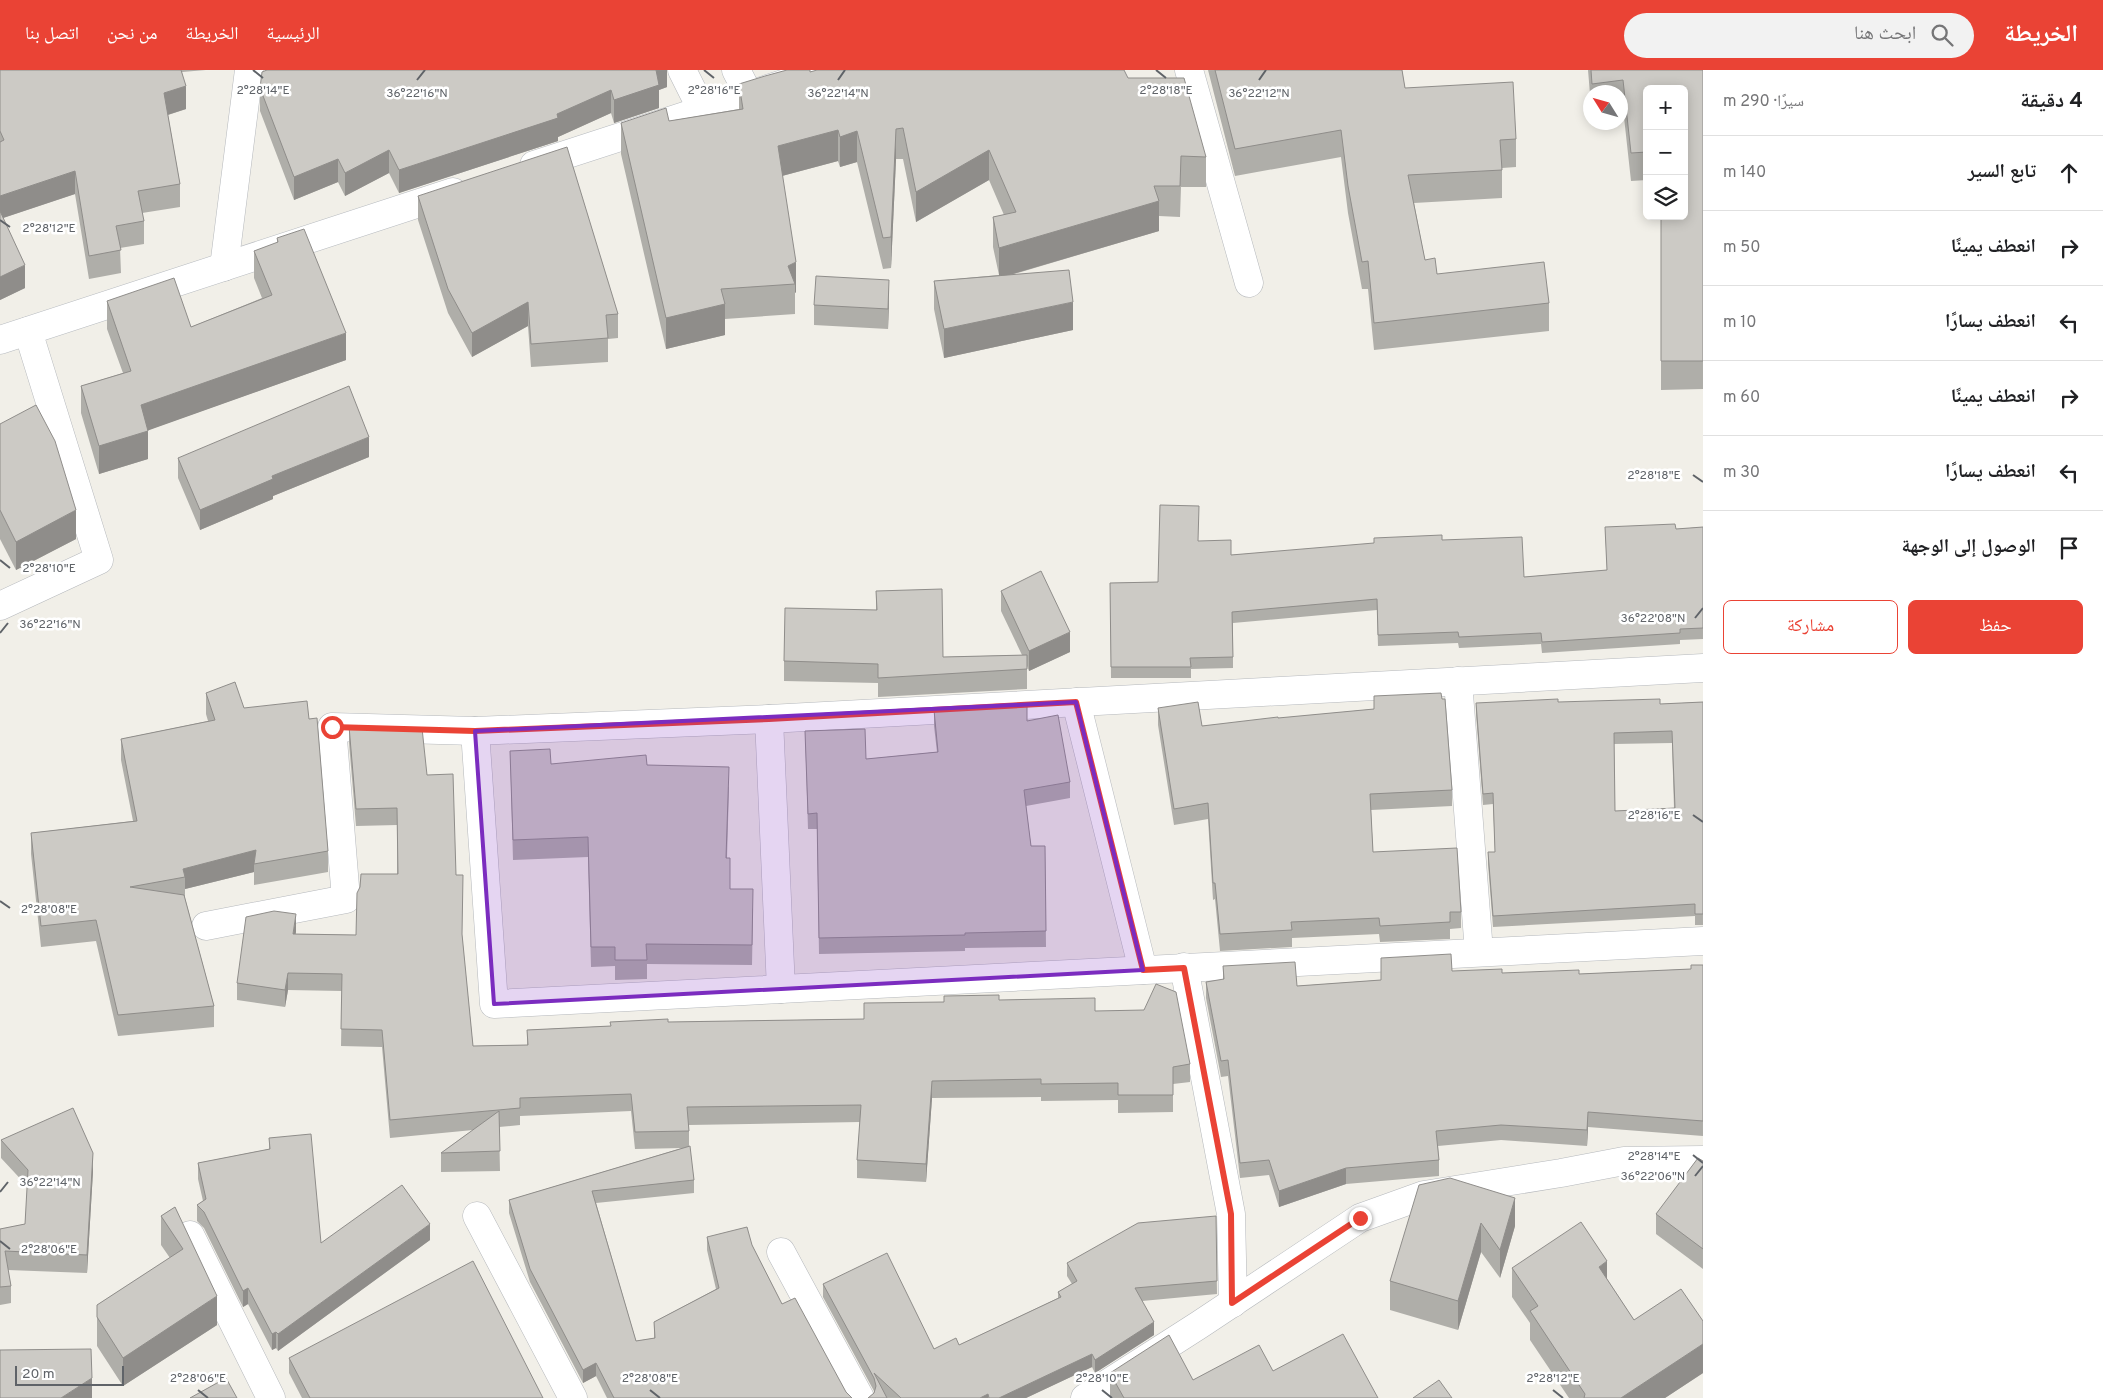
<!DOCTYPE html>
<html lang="ar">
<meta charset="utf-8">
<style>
:root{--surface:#fff;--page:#f2f2f2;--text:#202124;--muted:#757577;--line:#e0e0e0;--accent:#ea4335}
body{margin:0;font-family:Overpass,"Noto Naskh Arabic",sans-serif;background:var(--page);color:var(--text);direction:rtl}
.controls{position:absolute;right:15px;top:15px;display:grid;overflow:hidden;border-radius:8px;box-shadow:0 2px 12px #0003}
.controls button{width:45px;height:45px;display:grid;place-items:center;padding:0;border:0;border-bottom:1px solid var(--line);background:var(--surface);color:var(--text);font:25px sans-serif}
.compass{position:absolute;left:1583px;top:15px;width:45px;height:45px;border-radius:50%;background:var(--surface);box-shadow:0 2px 12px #0003;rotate:307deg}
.scale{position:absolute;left:15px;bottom:12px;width:109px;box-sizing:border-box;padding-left:5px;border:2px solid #5f6368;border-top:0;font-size:14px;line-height:18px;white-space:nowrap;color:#5f6368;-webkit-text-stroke:4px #fff;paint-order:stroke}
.stop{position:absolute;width:15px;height:15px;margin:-11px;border:4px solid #ea4335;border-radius:50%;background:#fff}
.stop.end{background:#ea4335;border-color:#fff;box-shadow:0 1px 5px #0008}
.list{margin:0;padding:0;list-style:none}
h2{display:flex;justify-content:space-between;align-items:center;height:65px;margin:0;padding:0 20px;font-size:21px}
h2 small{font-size:16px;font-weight:400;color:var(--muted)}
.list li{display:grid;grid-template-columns:32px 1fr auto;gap:15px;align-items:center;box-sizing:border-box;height:75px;padding:0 20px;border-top:1px solid var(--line)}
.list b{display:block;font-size:19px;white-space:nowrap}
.list em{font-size:16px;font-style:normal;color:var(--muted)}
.actions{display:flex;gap:10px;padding:15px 20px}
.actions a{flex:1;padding:11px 0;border:1px solid var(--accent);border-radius:8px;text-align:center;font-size:18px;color:var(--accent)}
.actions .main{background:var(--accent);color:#fff}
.icon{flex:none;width:28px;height:28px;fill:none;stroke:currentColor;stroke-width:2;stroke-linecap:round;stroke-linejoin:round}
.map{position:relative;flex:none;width:1703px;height:1328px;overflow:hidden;direction:ltr}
header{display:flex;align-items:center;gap:30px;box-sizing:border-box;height:70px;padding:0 25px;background:var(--accent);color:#fff}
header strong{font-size:24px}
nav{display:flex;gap:28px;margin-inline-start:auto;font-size:18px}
.search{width:350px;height:45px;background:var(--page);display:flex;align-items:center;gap:12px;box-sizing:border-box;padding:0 18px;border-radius:28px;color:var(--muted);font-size:19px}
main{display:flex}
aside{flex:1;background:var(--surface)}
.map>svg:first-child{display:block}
</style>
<header>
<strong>الخريطة</strong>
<div class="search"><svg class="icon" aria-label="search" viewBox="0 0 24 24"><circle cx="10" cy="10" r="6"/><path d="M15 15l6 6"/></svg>ابحث هنا</div>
<nav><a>الرئيسية</a><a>الخريطة</a><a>من نحن</a><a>اتصل بنا</a></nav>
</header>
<main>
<aside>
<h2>4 دقيقة<small>سيرًا · 290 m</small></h2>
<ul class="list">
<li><svg class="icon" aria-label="ahead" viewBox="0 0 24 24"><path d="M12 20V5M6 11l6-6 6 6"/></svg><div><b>تابع السير</b></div><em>140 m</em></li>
<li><svg class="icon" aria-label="right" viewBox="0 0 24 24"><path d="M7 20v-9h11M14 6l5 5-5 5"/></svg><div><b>انعطف يمينًا</b></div><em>50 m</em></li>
<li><svg class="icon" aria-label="left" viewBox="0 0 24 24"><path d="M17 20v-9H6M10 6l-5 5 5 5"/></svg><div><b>انعطف يسارًا</b></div><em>10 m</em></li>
<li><svg class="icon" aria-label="right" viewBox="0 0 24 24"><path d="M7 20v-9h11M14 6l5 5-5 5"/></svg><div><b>انعطف يمينًا</b></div><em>60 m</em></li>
<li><svg class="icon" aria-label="left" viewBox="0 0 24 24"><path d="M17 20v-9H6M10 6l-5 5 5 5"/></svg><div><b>انعطف يسارًا</b></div><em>30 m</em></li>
<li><svg class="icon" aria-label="arrive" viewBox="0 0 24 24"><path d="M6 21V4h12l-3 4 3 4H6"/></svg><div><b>الوصول إلى الوجهة</b></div></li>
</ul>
<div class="actions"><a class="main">حفظ</a><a>مشاركة</a></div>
</aside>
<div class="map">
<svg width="1703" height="1328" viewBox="0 0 1703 1328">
<rect width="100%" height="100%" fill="#f1efe8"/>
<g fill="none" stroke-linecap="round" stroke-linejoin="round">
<g stroke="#b5b8bc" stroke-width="29">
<g id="street">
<polyline points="682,0 702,40"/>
<polyline points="736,0 749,25"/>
<polyline points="1189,0 1249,213"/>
<polyline points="224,197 249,0"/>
<polyline points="0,536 99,490 28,261"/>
<polyline points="1458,611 1479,882"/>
<polyline points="1076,632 1143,900"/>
<polyline points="769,649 781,919"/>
<polyline points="475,661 494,934 1703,871"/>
<polyline points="206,856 346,829 332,657 475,661 769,649 1703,598"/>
<polyline points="1184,897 1231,1144 1233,1233"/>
<polyline points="477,1146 573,1328"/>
<polyline points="190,1165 271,1328"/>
<polyline points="781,1182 860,1328"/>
<polyline points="1085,1328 1199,1255 1360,1148 1424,1125 1561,1103 1624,1091 1703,1090"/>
</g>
</g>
<g stroke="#b6babf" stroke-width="29">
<g id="secondary">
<polyline points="534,95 826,0"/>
<polyline points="0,270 453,122"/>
</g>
</g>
<use href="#street" stroke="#fff" stroke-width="28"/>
<use href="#secondary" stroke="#fff" stroke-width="28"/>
</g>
<g fill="#afaea9" fill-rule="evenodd">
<polygon points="0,0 206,0 182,2 186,39 168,45 180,114 180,137 142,143 144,151 144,174 120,178 121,203 89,209 75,124 3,148 25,218 0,230"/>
<polygon points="667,0 667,17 659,20 659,38 614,53 611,43 558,67 558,71 399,123 389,103 345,126 338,112 294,130 260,41 260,18"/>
<polygon points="1208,0 1402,0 1405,18 1516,69 1516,97 1502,98 1502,128 1414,133 1425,190 1437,204 1549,233 1549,261 1374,280 1368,219 1362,219 1348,143 1341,87 1235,106"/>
<polygon points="1588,0 1703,0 1703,319 1661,320 1661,147 1657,148 1657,146 1684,146 1647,19 1647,110 1631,111 1623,38 1620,39 1620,22 1590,22 1590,24"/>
<polygon points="810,2 1128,8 1206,87 1206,117 1181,117 1180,147 1159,146 1159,161 1014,204 1073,260 944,288 934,239 934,211 999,205 993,177 993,147 1004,145 989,110 916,152 903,89 896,89 891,198 883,199 857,92 840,97 838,91 782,106 796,222 795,223 795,244 725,249 725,265 666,279 621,84 621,53 669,51 739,39 739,14"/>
<polygon points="418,126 618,244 618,268 608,269 608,292 531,297 528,256 472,287 448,243 418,150"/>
<polygon points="277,168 346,290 148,360 148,389 99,404 81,343 81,316 123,303 107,259 107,231 191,257 262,228 254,208 254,181 277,173"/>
<polygon points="889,230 888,259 814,255 814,235"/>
<polygon points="0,354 76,469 16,500 0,469"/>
<polygon points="369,387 273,426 273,429 200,460 178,408 178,388"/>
<polygon points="1605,457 1676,459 1703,457 1703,569 1680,570 1680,574 1542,583 1541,574 1459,578 1458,573 1378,576 1377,540 1233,553 1233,598 1191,599 1191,608 1111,608 1110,513 1158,512 1198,471 1231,485 1442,470 1524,507 1607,500"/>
<polygon points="876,521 943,587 1022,585 1001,541 1001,521 1070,582 1029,601 1027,596 1027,619 878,627 878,613 784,611 784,591 876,540"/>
<polygon points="206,623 244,638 309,649 328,781 328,802 254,815 254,802 185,819 185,828 214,936 214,957 118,966 96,871 41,877 31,784 31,763 133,751 121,690 121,669 208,651 206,644"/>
<polygon points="1374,626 1442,629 1452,720 1452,736 1371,740 1373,782 1461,842 1461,858 1450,859 1450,869 1380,872 1379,864 1292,868 1292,877 1220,881 1215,829 1213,830 1208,749 1174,755 1158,655 1158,638 1202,656 1374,639"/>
<path d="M1558 632 1660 634 1703 632V855H1695V846L1493 857 1488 794V782H1495L1493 734 1483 735 1476 644V633ZM1672 673 1674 738 1615 741 1614 674Z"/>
<polygon points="934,640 1027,651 1070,712 1070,728 1026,736 1031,776 1045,776 1046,877 965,878 965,881 819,884 817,759 808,759 805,661 866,689 937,682 934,656"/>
<polygon points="349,656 427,705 456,805 473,976 527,975 527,960 610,956 668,952 864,949 944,932 999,930 1095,941 1190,994 1190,1012 1173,1014 1173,1042 1118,1043 1118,1030 1041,1031 1041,1027 932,1028 926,1112 857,1108 857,1090 860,1052 689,1055 689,1076 694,1110 694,1123 596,1133 636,1271 654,1268 654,1252 716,1219 707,1180 707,1167 752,1175 782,1234 846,1322 852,1328 607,1328 596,1306 583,1313 530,1212 509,1143 509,1130 682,1078 635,1079 631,1041 520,1046 520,1055 499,1057 500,1101 441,1102 441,1083 473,1060 390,1068 382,977 341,976 342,921 288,920 285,937 237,930 237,913 296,862 295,864 356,865 397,804 397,755 356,756 349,673"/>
<polygon points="510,681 551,694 647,695 729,717 727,788 730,819 753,839 752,895 647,894 647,909 615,910 615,896 591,897 588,787 513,790"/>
<polygon points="1381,888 1452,901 1502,903 1579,904 1691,899 1703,895 1703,1066 1588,1057 1587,1076 1501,1070 1438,1076 1439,1090 1439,1106 1346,1114 1279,1137 1269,1105 1240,1108 1228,1006 1221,1007 1206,928 1206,912 1223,910 1223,896 1297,916 1381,910"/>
<polygon points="269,1068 321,1173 430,1170 278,1281 276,1278 272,1280 248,1234 243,1237 204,1158 197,1151 197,1135 203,1131 198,1109 198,1093 269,1079"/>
<polygon points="1,1070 93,1101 87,1203 8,1200 11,1216 11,1233 0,1235 0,1159 25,1154 28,1117 1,1088"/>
<polygon points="1703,1091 1703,1199 1656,1164 1656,1144"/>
<polygon points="1515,1128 1515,1156 1500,1208 1481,1182 1458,1260 1390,1240 1390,1211"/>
<polygon points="175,1137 217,1255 123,1316 97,1276 97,1235 170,1188 161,1175 161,1146"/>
<polygon points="1216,1146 1217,1224 1142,1231 1154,1265 1095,1303 1092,1297 1026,1328 868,1328 874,1323 874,1321 823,1227 823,1214 934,1279 959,1275 1058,1228 1058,1222 1072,1214 1067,1206 1067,1193"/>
<polygon points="1512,1198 1607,1209 1634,1250 1703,1251 1703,1303 1665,1328 1569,1328 1530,1270 1530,1253 1512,1227"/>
<polygon points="289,1288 543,1328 302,1328 289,1303"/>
<polygon points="1273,1301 1378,1328 1110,1328 1110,1303 1193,1310"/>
</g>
<g fill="#8f8d8a">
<polygon points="656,0 667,0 667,17 659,20 659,38 614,53 614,30"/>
<polygon points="186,16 186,39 164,46 164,23"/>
<polygon points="611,20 611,43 558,67 558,71 399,123 399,100 557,44"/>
<polygon points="896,59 896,89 891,198 891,167"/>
<polygon points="838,60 838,91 778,107 778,76"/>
<polygon points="857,61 857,92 840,97 840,67"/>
<polygon points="389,80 389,103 345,126 345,103"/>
<polygon points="989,80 989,110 916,152 916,122"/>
<polygon points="338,89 338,112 294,130 294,107"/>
<polygon points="75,101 75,124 0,149 0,126"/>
<polygon points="1159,131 1159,161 999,208 999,178"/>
<polygon points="796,192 796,222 795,223 795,214 788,196"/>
<polygon points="25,195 25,218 0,230 0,207"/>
<polygon points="889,210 889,230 888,259 888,239"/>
<polygon points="528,232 528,256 472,287 472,263"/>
<polygon points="1073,232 1073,260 944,288 944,259"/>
<polygon points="725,234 725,265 666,279 666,248"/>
<polygon points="346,263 346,290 141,363 141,335"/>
<polygon points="148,361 148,389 99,404 99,376"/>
<polygon points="369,367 369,387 273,426 273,429 200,460 200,440 272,406"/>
<polygon points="76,440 76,469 16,500 16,472"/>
<polygon points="1070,562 1070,582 1029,601 1029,581"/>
<polygon points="256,780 254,794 254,802 185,819 185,807 183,799"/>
<polygon points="296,844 296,862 293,881 293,864"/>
<polygon points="288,903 288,920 285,937 285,920"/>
<polygon points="932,1011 932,1028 926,1112 926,1094"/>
<polygon points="1588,1042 1588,1057 1587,1076 1587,1060"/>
<polygon points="93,1083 93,1101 87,1203 87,1185"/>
<polygon points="1346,1098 1346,1114 1279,1137 1279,1121"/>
<polygon points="1515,1128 1515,1156 1500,1208 1500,1180"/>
<polygon points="1481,1153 1481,1182 1458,1260 1458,1231"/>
<polygon points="430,1154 430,1170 278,1281 278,1264"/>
<polygon points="1607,1191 1607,1220 1599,1197"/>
<polygon points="248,1218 248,1234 243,1237 243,1221"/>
<polygon points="217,1226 217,1255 123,1316 123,1288"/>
<polygon points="1154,1252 1154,1265 1095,1303 1095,1290"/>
<polygon points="276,1262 276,1278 272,1280 272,1264"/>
<polygon points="1703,1274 1703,1303 1665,1328 1621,1328"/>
<polygon points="1092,1284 1092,1297 1026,1328 999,1328"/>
<polygon points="596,1293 596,1306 583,1313 583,1300"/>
<polygon points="92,1308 92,1328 61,1328"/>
<polygon points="988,1324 988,1328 980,1328"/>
</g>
<g fill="#cccac5" stroke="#8f8d8a" fill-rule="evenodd">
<polygon points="0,0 181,0 186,16 164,23 180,114 138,121 144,151 116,156 121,180 89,186 75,101 0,126 0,72 4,70 0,61"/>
<polygon points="267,0 656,0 659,15 614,30 611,20 557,44 558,48 399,100 389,80 345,103 338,89 294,107 260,18 262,2"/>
<polygon points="787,0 810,0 810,2 817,0 1124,0 1128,8 1184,8 1206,87 1181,86 1180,116 1154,116 1159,131 999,178 993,147 1016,142 989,80 916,122 903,58 896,59 891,167 883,168 857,61 840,67 838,60 778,76 796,192 788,196 795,214 721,219 725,234 666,248 621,53 666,38 669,51 743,39 739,14 765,6"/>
<polygon points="1215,0 1402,0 1405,18 1513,12 1516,69 1500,70 1502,100 1408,105 1425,190 1435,188 1437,204 1544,192 1549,233 1374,253 1368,191 1362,192 1348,116 1341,60 1235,79"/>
<polygon points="1591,0 1703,0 1703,291 1661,291 1661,146 1684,146 1684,19 1647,19 1647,82 1631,83 1623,10 1592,14"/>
<polygon points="567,77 618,244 606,245 608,268 531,274 528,232 472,263 448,219 418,126"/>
<polygon points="0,141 25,195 0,207"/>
<polygon points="304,159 346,263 141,335 148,361 99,376 81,316 131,301 107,231 174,208 191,257 272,225 254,181 278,172 277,168"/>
<polygon points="1069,200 1073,232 944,259 934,211"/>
<polygon points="816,206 889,210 888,239 814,235"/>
<polygon points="349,316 369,367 272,406 273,409 200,440 178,388"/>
<polygon points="36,335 55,371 76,440 16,472 0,440 0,354"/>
<polygon points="1160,435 1199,436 1198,471 1231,470 1231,485 1374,473 1374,468 1442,465 1442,470 1522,467 1524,507 1607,500 1605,457 1675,454 1676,459 1703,457 1703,558 1680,559 1680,563 1542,572 1541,563 1459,567 1458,562 1378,565 1377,529 1232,542 1233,587 1190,588 1191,597 1111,597 1110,513 1158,512"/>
<polygon points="1041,501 1070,562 1029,581 1001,521"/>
<polygon points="942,519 943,587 1027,585 1027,599 878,608 878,594 784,591 785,538 877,540 876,521"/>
<polygon points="235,612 244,638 307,631 309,649 317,648 328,781 254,794 256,780 183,799 185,807 130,817 184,825 214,936 118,945 96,850 41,856 31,763 137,751 121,669 215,650 206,623"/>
<polygon points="1441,623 1442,629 1445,629 1452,720 1370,724 1373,782 1457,778 1461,842 1450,842 1450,852 1380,856 1379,848 1291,852 1292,860 1220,864 1215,813 1213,813 1208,733 1174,739 1158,638 1198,632 1202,656 1278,647 1278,648 1374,639 1374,626"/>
<path d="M1558 629V632L1660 629V634L1703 632V844H1695V834L1493 846 1488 782H1495L1493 723 1483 724 1476 633ZM1672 661 1675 738 1615 741 1614 663Z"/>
<polygon points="1027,635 1027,651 1058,645 1070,712 1024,720 1031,776 1045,776 1046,861 965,863 965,865 819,868 817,743 808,744 805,661 865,659 866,689 938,682 934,640"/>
<polygon points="349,656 422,658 427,705 453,704 456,805 463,805 462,864 473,976 528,975 527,960 611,956 610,952 668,949 668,952 864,949 864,933 944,932 944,926 999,925 999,930 1095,928 1095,941 1144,940 1156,914 1176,922 1190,994 1173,997 1173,1025 1118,1025 1118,1013 1041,1014 1041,1009 932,1011 926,1094 857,1090 861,1035 687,1037 689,1061 635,1062 631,1024 520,1028 520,1038 390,1050 382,960 341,959 342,904 288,903 285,920 237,913 246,847 274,841 296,844 293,864 356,865 357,823 360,817 361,804 398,804 397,738 356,739"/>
<polygon points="550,679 551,694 646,685 647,695 729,697 726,788 730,788 730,819 753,819 752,875 646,874 647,890 615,890 615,877 591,877 588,767 513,770 510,681"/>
<polygon points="1451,884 1452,901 1502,899 1502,903 1579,900 1579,904 1691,899 1691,895 1703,895 1703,1051 1588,1042 1587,1060 1501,1055 1436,1061 1439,1090 1346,1098 1279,1121 1269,1090 1240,1093 1228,990 1221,991 1206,912 1224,909 1223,896 1295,892 1297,916 1381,910 1381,888"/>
<polygon points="73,1038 93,1083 87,1185 5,1181 11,1216 0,1217 0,1159 25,1154 28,1100 1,1070"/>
<polygon points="499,1041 500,1081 441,1083"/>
<polygon points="311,1064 321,1173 402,1115 430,1154 278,1264 276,1262 272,1264 248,1218 243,1221 204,1142 197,1135 206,1129 198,1093 270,1079 269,1068"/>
<polygon points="690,1076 694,1110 592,1121 636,1271 655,1268 654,1252 719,1218 707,1167 747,1157 752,1175 782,1234 795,1228 846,1322 852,1328 614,1328 596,1293 583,1300 530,1199 509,1130"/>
<polygon points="1698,1088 1703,1091 1703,1179 1656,1144"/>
<polygon points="1450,1108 1515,1128 1500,1180 1481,1153 1458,1231 1390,1211 1419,1115"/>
<polygon points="175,1137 217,1226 123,1288 97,1247 97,1235 183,1179 161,1146"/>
<polygon points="1216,1146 1217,1211 1135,1218 1154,1252 1095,1290 1092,1284 999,1328 989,1328 988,1324 980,1328 901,1328 874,1303 887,1328 868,1328 874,1323 876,1316 874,1308 823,1214 887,1183 934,1279 956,1268 959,1275 1061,1227 1058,1222 1077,1211 1067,1193 1138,1153"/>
<polygon points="1581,1152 1607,1191 1599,1197 1634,1250 1681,1219 1703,1251 1703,1274 1621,1328 1584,1328 1585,1324 1530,1241 1538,1236 1512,1198"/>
<polygon points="473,1191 543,1328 310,1328 289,1288"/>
<polygon points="1343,1264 1378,1328 1124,1328 1110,1303 1169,1265 1193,1310 1259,1275 1273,1301"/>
<polygon points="91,1279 92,1308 61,1328 0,1328 0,1280"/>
<polygon points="226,1308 237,1328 190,1328"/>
<polygon points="1439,1310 1452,1328 1413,1328"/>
</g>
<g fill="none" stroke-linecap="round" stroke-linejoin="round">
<polyline stroke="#ea4335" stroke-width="6" points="332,657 475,661 769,649 1076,632 1143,900 1184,898 1231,1144 1232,1233 1360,1148"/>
</g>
<path fill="#7b2cbf" fill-opacity="0.2" stroke="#7b2cbf" stroke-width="4" stroke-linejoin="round" d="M1076 632 1143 900 494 934 475 661Z"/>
<path fill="none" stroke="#5f6368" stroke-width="2" d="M253 0 263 8M704 0 714 8M1156 0 1166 8M417 10 425 0M838 10 845 0M1259 10 1266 0M0 150 10 157M1693 405 1703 412M0 490 10 498M1695 548 1703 538M0 563 8 553M1693 745 1703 752M0 831 10 838M1693 1085 1703 1093M1695 1106 1703 1096M0 1122 8 1112M0 1171 10 1179M198 1320 208 1328M650 1320 660 1328M1102 1320 1112 1328M1553 1320 1563 1328"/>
<g font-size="12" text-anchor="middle" fill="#5f6368" stroke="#fff" stroke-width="5" stroke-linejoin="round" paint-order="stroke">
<text x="263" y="24">2°28'14"E</text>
<text x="714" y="24">2°28'16"E</text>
<text x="1166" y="24">2°28'18"E</text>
<text x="417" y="27">36°22'16"N</text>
<text x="838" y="27">36°22'14"N</text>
<text x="1259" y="27">36°22'12"N</text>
<text x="49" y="162">2°28'12"E</text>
<text x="1654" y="409">2°28'18"E</text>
<text x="49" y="502">2°28'10"E</text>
<text x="1653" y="552">36°22'08"N</text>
<text x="50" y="558">36°22'16"N</text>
<text x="1654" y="749">2°28'16"E</text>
<text x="49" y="843">2°28'08"E</text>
<text x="1654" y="1090">2°28'14"E</text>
<text x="1653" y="1110">36°22'06"N</text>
<text x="50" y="1116">36°22'14"N</text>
<text x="49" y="1183">2°28'06"E</text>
<text x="198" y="1312">2°28'06"E</text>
<text x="650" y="1312">2°28'08"E</text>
<text x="1102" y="1312">2°28'10"E</text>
<text x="1553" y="1312">2°28'12"E</text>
</g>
</svg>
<div class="controls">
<button>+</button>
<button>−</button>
<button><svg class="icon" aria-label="layers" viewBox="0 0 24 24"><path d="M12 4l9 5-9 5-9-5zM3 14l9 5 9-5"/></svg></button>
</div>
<svg class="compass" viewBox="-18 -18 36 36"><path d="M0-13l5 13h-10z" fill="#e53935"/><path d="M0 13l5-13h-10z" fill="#757577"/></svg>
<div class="scale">20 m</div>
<div class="stop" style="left:332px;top:657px"></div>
<div class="stop end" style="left:1360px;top:1148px"></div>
</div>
</main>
